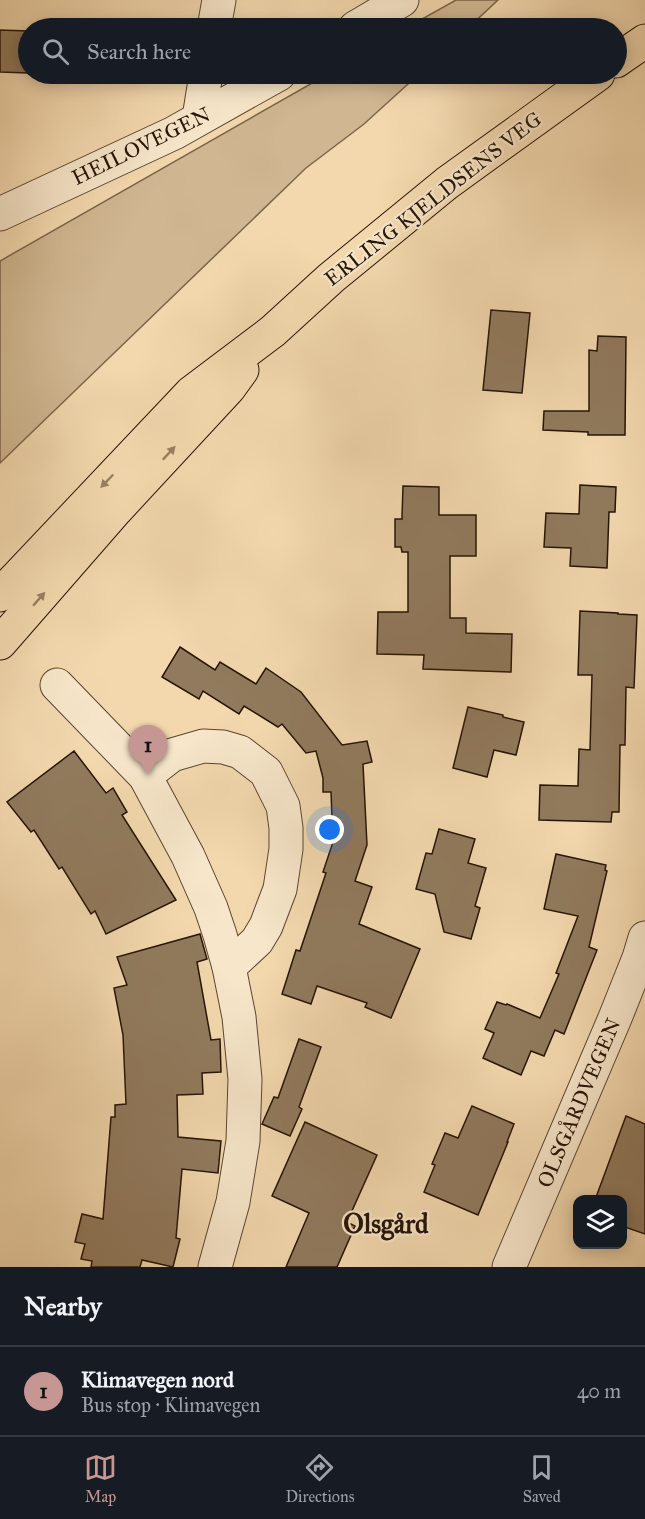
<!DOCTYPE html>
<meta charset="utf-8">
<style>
:root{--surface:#171b24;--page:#242831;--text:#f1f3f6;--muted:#9ea1a6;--line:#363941;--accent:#c59692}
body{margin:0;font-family:"IM FELL Great Primer",serif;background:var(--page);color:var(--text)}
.controls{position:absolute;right:18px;bottom:18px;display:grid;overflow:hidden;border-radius:12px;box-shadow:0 3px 15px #0003}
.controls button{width:54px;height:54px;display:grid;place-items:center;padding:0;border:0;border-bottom:2px solid var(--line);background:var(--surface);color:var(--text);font:30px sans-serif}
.you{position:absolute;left:330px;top:830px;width:21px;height:21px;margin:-15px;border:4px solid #fff;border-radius:50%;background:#1a73e8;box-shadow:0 0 0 9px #1a73e833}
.badge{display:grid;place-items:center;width:39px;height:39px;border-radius:50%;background:var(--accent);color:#111;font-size:20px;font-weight:700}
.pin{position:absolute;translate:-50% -50px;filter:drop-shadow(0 2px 3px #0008)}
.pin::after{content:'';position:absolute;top:32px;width:21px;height:18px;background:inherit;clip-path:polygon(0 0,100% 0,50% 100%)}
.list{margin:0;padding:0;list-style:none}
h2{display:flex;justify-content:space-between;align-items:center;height:78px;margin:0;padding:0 24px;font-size:26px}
h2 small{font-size:20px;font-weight:400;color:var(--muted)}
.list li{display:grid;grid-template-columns:39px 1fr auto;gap:18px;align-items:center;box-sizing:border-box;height:90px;padding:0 24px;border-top:2px solid var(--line)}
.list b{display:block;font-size:22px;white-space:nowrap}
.list p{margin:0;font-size:20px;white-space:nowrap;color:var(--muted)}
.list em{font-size:20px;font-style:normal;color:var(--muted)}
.icon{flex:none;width:33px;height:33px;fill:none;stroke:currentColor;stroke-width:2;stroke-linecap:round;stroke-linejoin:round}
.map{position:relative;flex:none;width:645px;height:1267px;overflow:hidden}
.search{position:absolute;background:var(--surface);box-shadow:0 3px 15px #0003;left:18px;right:18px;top:18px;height:66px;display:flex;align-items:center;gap:15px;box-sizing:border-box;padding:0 21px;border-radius:33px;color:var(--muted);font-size:22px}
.sheet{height:168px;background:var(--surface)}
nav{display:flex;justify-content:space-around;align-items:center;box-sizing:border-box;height:84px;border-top:2px solid var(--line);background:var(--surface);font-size:16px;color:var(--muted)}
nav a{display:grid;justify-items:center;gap:3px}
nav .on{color:var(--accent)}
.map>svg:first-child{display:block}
</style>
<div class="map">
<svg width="645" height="1267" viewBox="0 0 645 1267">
<rect width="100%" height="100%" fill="#f3d8ae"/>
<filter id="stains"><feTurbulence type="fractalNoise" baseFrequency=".00333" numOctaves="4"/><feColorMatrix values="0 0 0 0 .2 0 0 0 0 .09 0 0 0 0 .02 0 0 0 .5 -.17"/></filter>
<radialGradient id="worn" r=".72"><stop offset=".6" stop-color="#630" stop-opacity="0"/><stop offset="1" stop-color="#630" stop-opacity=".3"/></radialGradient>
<g fill="#d0b791" stroke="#7b664c" stroke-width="1.5">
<polygon points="456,0 498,0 468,28 406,28"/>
<polygon points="328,74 419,74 364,124 306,168 0,463 0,261"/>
</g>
<g fill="#917a5d" stroke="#261406" stroke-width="1.5">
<polygon points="0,30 28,31 28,73 0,72"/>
<polygon points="491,310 530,313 522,393 483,390"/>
<polygon points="598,336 626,337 625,435 588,435 588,432 543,430 544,411 589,411 589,350 597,351"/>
<polygon points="580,485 616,487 615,512 609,512 607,568 570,566 571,548 544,547 546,513 579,514"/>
<polygon points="403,486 439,487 439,515 476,515 476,556 450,556 450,618 466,618 466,633 512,634 511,672 423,669 424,655 377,654 378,612 408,612 408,552 402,552 401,547 395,547 395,519 402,519 402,516"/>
<polygon points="580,611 618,613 618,614 637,615 634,688 626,687 625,745 620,745 619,812 612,812 611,822 539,820 540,785 578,786 579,749 590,750 592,675 578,675"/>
<polygon points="180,647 215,670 220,662 256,684 266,668 301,692 342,745 367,741 372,762 363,764 367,845 355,881 372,887 359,924 420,949 391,1018 365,1007 367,1003 317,986 311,1004 282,994 296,950 300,951 326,873 323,872 336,833 328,830 332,818 331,792 323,792 323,778 316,751 306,753 282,724 278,727 244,706 239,714 203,691 199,699 162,677"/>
<polygon points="468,707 503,715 503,717 524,722 516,755 494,750 487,777 453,768"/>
<polygon points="74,751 106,793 113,788 127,812 122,815 176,900 106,934 95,911 91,914 62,867 59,869 34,830 31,832 7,802"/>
<polygon points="439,829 475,839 468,863 486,868 475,906 480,908 471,939 444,932 435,894 416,889 426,853 432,854"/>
<polygon points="556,854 606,865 605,870 607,871 589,947 597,950 564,1034 555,1030 544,1056 531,1051 521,1075 483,1058 494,1033 485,1029 497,1002 506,1005 507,1004 540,1018 559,974 556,973 578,916 544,909"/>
<polygon points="200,934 207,959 197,962 211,1040 220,1039 221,1072 202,1073 203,1094 177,1095 178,1137 221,1141 218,1173 182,1169 176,1238 180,1239 173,1267 142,1260 140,1267 91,1267 92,1261 81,1259 85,1244 75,1242 82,1214 103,1219 111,1117 115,1117 115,1105 126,1104 123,1035 114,988 127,985 117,957"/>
<polygon points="299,1039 321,1047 299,1107 302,1109 290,1136 262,1124 274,1097 278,1098"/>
<polygon points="472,1106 514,1124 507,1142 508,1142 478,1215 424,1192 435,1165 432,1164 445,1133 458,1138"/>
<polygon points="626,1116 645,1124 645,1234 622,1226 622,1200 595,1200"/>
<polygon points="305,1122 377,1155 347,1222 355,1226 337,1267 286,1267 309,1213 272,1196"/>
</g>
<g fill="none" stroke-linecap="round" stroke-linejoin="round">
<g stroke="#594530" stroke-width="35">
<g id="street">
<polyline points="214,28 219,0"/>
<polyline points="355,28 402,0"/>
<polyline points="199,118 206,74"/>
<polyline points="0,214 174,133 279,74"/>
<polyline points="57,685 145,776 188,856 211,908 220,935 229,967 239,1017 245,1079 243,1141 233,1202 215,1267"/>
<polyline points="145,776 172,755 203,746 223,747 240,752 266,772 283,806 286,828 286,849 280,889 266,926 257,941 229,967"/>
<polyline points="509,1267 615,1018 639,958 645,938"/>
</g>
</g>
<g stroke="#261406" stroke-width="35">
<g id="highway">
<polyline points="616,61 645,41"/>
<polyline points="0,595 191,393 273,331 331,278 447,183 598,74"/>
<polyline points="0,643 116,510 229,388 242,370"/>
</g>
</g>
<use href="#street" stroke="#f7e6ca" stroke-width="33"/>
<use href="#highway" stroke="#f3d8ae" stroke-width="33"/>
</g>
<defs><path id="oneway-solid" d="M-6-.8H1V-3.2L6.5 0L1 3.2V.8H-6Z" transform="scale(1.5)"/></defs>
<g fill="#978062">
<use href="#oneway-solid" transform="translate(169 453) rotate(-47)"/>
<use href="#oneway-solid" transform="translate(107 481) rotate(134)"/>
<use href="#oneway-solid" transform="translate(39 599) rotate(-49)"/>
</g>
<g text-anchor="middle" stroke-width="4.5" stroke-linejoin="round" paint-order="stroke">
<g font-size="21" fill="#261406" stroke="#f7e6ca">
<text transform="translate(141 146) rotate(-26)" y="7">HEILOVEGEN</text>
<text transform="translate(433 199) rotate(-38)" y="7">ERLING KJELDSENS VEG</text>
<text transform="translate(579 1103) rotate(-67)" y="7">OLSGÅRDVEGEN</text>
</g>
<g font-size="27" font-weight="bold" fill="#261406" stroke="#f7e6ca">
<text x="386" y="1233">Olsgård</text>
</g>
</g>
<rect width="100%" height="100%" filter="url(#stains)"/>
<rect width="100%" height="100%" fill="url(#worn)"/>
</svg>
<div class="controls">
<button><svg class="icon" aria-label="layers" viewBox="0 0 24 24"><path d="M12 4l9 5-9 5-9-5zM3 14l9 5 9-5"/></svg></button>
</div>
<div class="you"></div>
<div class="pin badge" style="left:148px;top:775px">1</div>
<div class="search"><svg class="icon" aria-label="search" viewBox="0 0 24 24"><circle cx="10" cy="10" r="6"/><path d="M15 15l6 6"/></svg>Search here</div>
</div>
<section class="sheet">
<h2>Nearby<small></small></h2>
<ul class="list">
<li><span class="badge">1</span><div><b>Klimavegen nord</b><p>Bus stop · Klimavegen</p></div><em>40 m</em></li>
</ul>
</section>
<nav>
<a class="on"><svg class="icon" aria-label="map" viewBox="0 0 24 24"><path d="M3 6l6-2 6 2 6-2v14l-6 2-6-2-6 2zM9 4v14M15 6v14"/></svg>Map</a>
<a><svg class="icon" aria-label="directions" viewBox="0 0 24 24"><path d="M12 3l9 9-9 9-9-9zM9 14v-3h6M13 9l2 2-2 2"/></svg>Directions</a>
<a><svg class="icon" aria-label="saved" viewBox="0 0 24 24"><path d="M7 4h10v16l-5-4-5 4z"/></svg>Saved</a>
</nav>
